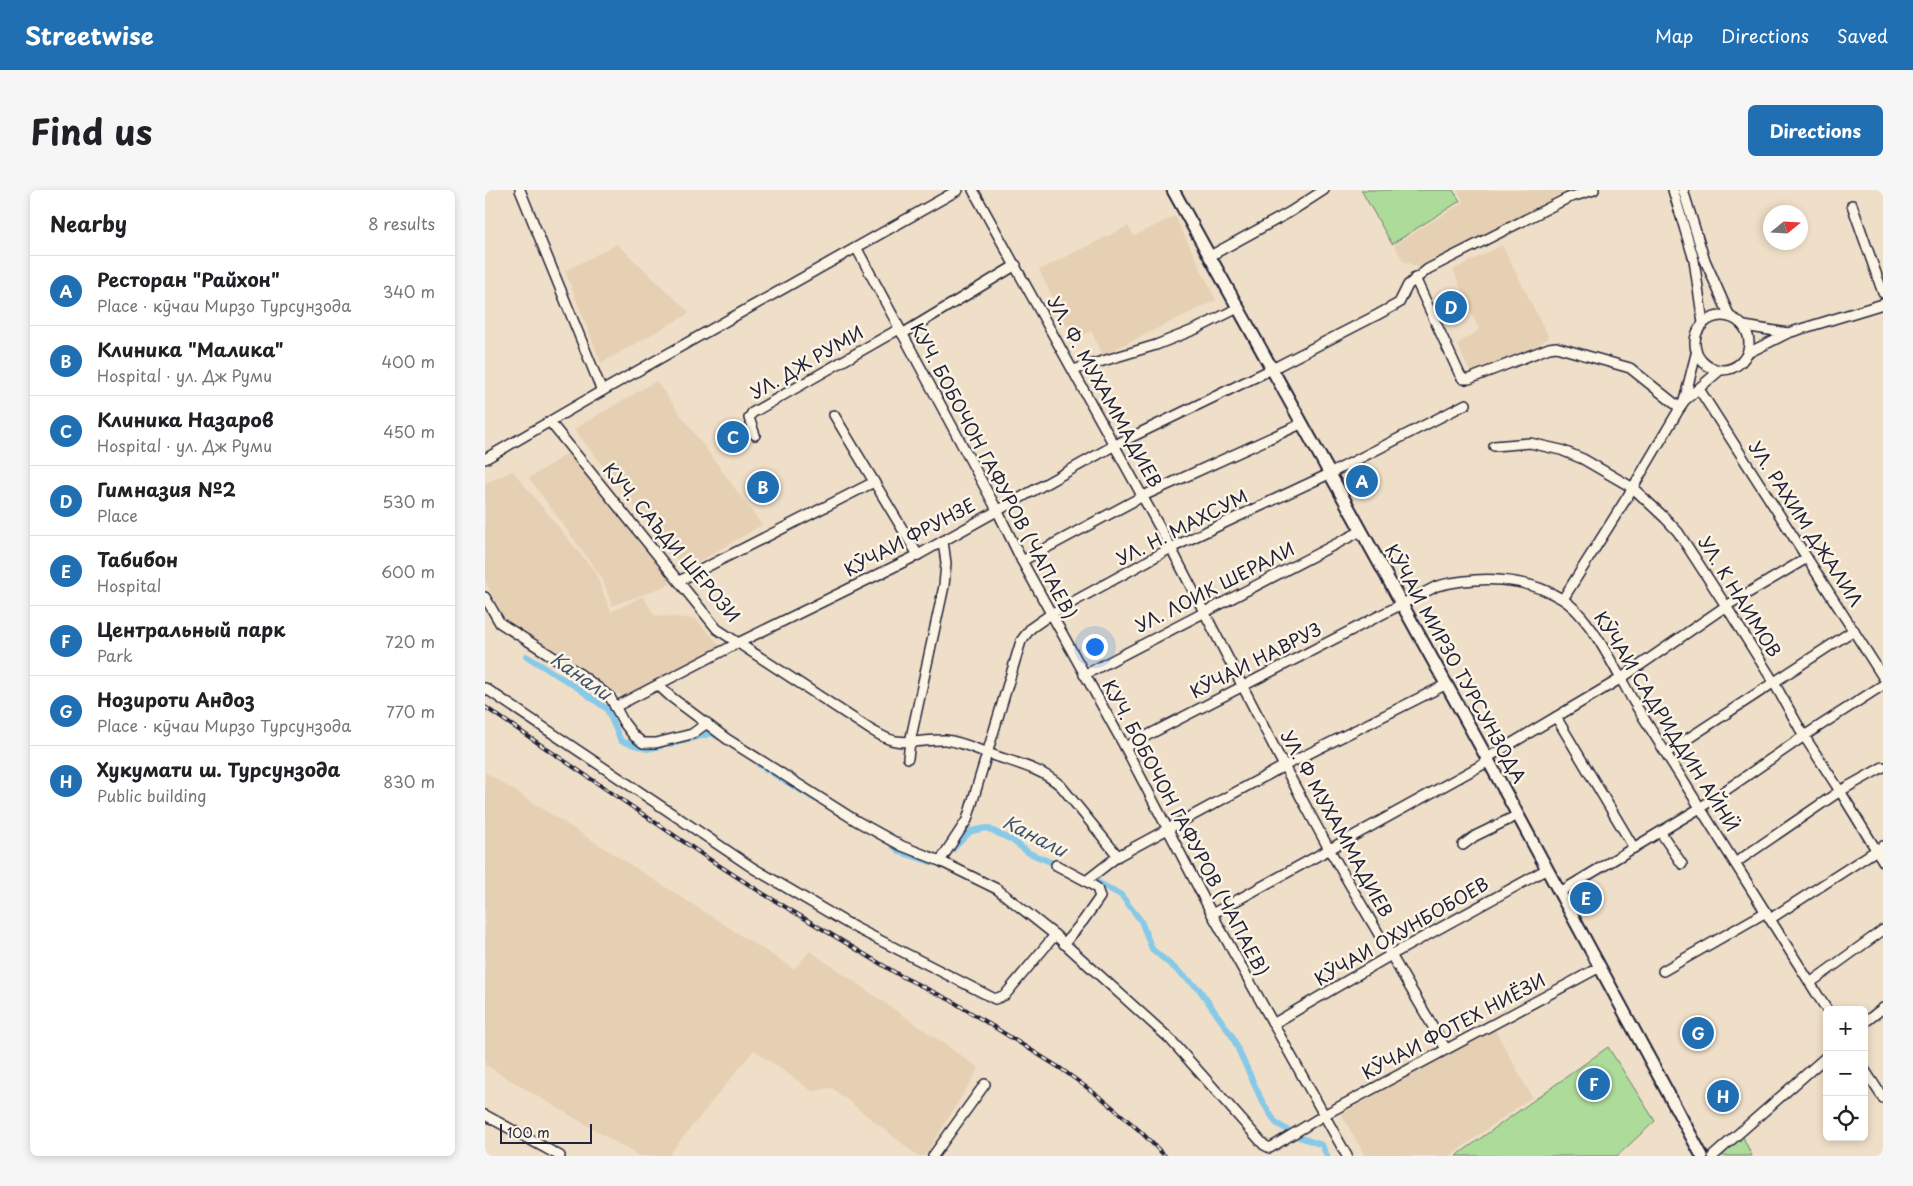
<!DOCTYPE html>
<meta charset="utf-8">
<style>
:root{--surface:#fff;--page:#f6f6f6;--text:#202124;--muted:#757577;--line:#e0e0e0;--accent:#1f6fb2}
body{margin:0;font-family:"Playpen Sans",sans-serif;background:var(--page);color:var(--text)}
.controls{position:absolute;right:15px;bottom:15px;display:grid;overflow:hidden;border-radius:8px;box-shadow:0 2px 8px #0003}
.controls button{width:45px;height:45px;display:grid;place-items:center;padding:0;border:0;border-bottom:1px solid var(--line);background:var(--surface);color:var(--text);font:25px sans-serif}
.compass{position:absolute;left:1278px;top:15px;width:45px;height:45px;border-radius:50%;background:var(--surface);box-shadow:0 2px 8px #0003;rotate:72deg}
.scale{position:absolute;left:15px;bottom:12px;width:92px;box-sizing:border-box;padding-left:5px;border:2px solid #22223b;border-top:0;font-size:14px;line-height:18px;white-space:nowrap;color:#22223b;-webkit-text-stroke:4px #fcf5e5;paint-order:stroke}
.you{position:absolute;left:609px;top:456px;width:18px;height:18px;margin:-12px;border:4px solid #fff;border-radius:50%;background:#1a73e8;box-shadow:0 0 0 8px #1a73e833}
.badge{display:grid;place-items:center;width:32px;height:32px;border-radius:50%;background:var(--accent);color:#fff;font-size:16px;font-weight:700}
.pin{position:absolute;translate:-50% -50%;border:2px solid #fff;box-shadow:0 1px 5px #0006}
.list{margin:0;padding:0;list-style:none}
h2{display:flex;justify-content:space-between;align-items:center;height:65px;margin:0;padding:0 20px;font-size:21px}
h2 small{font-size:16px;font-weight:400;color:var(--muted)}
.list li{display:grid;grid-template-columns:32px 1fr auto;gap:15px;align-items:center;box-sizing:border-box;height:70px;padding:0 20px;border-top:1px solid var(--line)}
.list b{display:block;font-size:19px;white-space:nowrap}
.list p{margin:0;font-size:16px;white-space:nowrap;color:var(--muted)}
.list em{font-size:16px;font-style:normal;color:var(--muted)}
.icon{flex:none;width:28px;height:28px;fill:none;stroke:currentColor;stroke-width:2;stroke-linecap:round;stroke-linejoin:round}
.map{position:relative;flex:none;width:1398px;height:966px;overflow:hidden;border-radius:8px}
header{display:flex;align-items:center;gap:30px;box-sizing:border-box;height:70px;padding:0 25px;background:var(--accent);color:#fff}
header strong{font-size:24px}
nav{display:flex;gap:28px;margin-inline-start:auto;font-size:18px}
.intro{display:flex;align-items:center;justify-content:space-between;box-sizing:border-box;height:120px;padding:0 30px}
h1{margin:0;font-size:35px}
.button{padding:12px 22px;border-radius:8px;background:var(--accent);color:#fff;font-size:18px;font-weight:700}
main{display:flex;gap:30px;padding:0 30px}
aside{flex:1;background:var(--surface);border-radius:8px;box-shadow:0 2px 8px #0003}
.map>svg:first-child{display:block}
</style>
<header>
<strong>Streetwise</strong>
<nav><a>Map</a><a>Directions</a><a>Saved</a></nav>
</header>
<div class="intro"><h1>Find us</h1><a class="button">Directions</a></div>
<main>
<aside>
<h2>Nearby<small>8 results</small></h2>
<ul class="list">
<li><span class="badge">A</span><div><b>Ресторан &quot;Райхон&quot;</b><p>Place · кӯчаи Мирзо Турсунзода</p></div><em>340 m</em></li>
<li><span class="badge">B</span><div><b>Клиника &quot;Малика&quot;</b><p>Hospital · ул. Дж Руми</p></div><em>400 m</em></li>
<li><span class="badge">C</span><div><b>Клиника Назаров</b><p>Hospital · ул. Дж Руми</p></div><em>450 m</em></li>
<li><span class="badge">D</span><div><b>Гимназия №2</b><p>Place</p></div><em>530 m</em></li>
<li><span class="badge">E</span><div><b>Табибон</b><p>Hospital</p></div><em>600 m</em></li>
<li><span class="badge">F</span><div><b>Центральный парк</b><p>Park</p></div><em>720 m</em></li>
<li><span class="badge">G</span><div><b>Нозироти Андоз</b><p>Place · кӯчаи Мирзо Турсунзода</p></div><em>770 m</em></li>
<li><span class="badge">H</span><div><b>Хукумати ш. Турсунзода</b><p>Public building</p></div><em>830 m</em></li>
</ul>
</aside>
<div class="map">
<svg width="1398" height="966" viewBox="0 0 1398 966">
<rect width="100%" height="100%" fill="#efdfc8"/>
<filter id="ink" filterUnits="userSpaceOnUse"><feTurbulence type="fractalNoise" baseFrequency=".02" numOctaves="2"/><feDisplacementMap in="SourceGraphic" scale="10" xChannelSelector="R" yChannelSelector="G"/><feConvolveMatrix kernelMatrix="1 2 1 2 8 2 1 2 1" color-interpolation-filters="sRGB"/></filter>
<g filter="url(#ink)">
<g fill="#e6d0b4">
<polygon points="972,0 1087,0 1075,4 1039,26 936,78 918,71 909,55 979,12"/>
<polygon points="690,26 731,110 618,165 606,141 588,149 554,80 643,36 649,46"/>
<polygon points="132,54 205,123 116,173 80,81"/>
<polygon points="1017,55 1064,148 1019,174 986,184 972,154 994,140 968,80"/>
<polygon points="171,191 277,335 200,380 89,239"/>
<polygon points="83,263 179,381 186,394 127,416 117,388 44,288"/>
<polygon points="28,281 110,382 126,422 158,406 169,425 211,429 236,457 138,507 20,430 0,391 0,293"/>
<polygon points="0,582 309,779 325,761 494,878 440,966 433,966 347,898 327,901 269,860 183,966 154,966 0,875"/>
<polygon points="1009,838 1047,907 965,966 880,966 856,924"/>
</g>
<g fill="#addb9a" stroke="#687e6a">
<polygon points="876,0 968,0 975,11 907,54"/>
<polygon points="1123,857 1170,931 1132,966 971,966"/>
<polygon points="1258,947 1267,966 1236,966"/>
</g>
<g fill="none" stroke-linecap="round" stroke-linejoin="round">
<g stroke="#87c9e8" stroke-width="6">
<polyline points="41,466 93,498 122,519 136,551 162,559 176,556"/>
<polyline points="186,554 227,543 233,547"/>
<polyline points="274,575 330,609"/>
<polyline points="403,651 415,662 446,672 449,671"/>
<polyline points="462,665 486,641 502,638 527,650 544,663 575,676"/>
<polyline points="603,687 636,705 656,731 667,759 714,799 747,846 777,911 791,933 814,947 837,955 842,966"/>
</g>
<g stroke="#22223b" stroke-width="12">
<g id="minor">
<polyline points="35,0 117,201"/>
<polyline points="488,0 686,358 799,576 844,659 961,859"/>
<polyline points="1188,0 1209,70 1218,133"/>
<polyline points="1198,0 1219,68 1245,127"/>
<polyline points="1367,15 1398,103"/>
<polyline points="372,59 512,320 537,371 640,557 727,724 862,966"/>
<polyline points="725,66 805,22 839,0"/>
<polyline points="930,88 975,185 978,189 984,189 1064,158 1071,157 1145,178 1195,218"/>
<circle cx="1237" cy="153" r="27"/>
<polyline points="1259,136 1303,143 1263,163"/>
<polyline points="1303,143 1398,114"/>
<polyline points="417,144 531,75"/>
<polyline points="1211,164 1199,211 1234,181"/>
<polyline points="588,180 671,155 711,139 753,118"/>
<polyline points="1214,199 1398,487"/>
<polyline points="349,225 433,365"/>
<path d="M65 232 232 439 386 540C394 544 402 550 411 551 427 554 444 549 461 550 477 552 491 559 505 564 530 573 556 578 576 596L633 666"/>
<polyline points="270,245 264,228 267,223 414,139"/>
<polyline points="1009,256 1045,253 1076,260 1098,269 1148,298 1180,328 1193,342 1241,416 1288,491 1319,546 1355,601 1398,671"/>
<polyline points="0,269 117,201 473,0"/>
<polyline points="537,371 658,306 816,234"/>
<polyline points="194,391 389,292"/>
<polyline points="0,407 15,433 95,484 125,507 139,533 149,546 158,553 171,553 207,544 222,533"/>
<polyline points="1078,409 1141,309 1199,211"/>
<polyline points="599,485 876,341"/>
<polyline points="173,495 186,507 242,549 370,630 417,656 455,671 512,699 570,745 685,849 779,955 785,958 839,925 1115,777"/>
<polyline points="0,498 268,678 367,736 510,809 520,805 570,745"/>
<polyline points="130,517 253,453 433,365 630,255 787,179 892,125 914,113 923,95 943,79 1083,8 1109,0"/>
<polyline points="1071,527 1149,658"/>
<path d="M640 557 952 396C993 386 1040 386 1077 409 1107 427 1132 484 1150 514 1214 616 1278 718 1342 820"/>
<polyline points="1181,563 1369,440"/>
<polyline points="423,568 425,552 459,396 461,373 458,351"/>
<polyline points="1002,568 1135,489 1241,416 1322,368"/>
<polyline points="1176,643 1197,674"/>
<polyline points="978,655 990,646 1033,625"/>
<polyline points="455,671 482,630 536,451 546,438 566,424 686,358 844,284 981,214"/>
<polyline points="1250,673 1355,601 1398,577"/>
<polyline points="571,675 601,691"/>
<polyline points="1075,702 1215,618 1319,546 1398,495"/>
<polyline points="727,724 1004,571"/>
<polyline points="1285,729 1398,656"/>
<polyline points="579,754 598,731 615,707 612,698 601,691 633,666 799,576 962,494"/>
<polyline points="1178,781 1281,722"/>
<polyline points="1325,793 1398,740"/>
<polyline points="1379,833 1398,818"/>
<polyline points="788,834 906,765 1062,679"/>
<polyline points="1379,879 1398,908"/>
<polyline points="0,925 75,966"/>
<polyline points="448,966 500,894"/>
<polyline points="1228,966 1342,866"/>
</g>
</g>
<g stroke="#22223b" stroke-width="15">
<polyline id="major" points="688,0 1002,568 1217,966"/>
</g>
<use href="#minor" stroke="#fcf5e5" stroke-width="9"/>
<use href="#major" stroke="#fcf5e5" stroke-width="11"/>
<g stroke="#22223b" stroke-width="4">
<polyline id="rail" points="0,517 224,669 277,703 416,786 467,811 575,878 619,910 655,941 680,966"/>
</g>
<use href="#rail" stroke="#fcf5e5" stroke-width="2" stroke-dasharray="5.5" stroke-linecap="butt"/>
</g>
</g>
<g text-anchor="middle" stroke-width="5" stroke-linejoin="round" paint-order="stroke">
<g font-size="18" fill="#22223b" stroke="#fcf5e5">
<text transform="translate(322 173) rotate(-30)" y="6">УЛ. ДЖ РУМИ</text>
<text transform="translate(619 202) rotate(61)" y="6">УЛ. Ф. МУХАММАДИЕВ</text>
<text transform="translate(508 281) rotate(62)" y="6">КУЧ. БОБОЧОН ГАФУРОВ (ЧАПАЕВ)</text>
<text transform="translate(1320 334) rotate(57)" y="6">УЛ. РАХИМ ДЖАЛИЛ</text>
<text transform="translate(697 338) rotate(-27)" y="6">УЛ. Н. МАХСУМ</text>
<text transform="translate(425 348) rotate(-28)" y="6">КӮЧАИ ФРУНЗЕ</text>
<text transform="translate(186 353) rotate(50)" y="6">КУЧ. САЪДИ ШЕРОЗИ</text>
<text transform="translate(730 398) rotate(-27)" y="6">УЛ. ЛОИК ШЕРАЛИ</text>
<text transform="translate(1254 407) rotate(58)" y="6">УЛ. К НАИМОВ</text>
<text transform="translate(771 471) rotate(-27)" y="6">КӮЧАИ НАВРУЗ</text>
<text transform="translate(970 474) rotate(61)" y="6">КӮЧАИ МИРЗО ТУРСУНЗОДА</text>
<text transform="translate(1181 532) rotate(58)" y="6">КӮЧАИ САДРИДДИН АЙНӢ</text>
<text transform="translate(851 634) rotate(61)" y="6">УЛ. Ф МУХАММАДИЕВ</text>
<text transform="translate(700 638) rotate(62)" y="6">КУЧ. БОБОЧОН ГАФУРОВ (ЧАПАЕВ)</text>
<text transform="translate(917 742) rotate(-30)" y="6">КӮЧАИ ОХУНБОБОЕВ</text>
<text transform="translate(969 837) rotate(-28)" y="6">КӮЧАИ ФОТЕХ НИЁЗИ</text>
</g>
<g font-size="19" font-style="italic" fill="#40546f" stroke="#fcf5e5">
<text transform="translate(96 486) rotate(35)" y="7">Канали</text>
<text transform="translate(550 646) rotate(27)" y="7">Канали</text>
</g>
</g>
</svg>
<div class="controls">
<button>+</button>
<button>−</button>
<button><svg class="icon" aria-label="locate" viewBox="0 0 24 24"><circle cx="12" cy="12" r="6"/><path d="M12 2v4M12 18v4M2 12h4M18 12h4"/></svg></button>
</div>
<svg class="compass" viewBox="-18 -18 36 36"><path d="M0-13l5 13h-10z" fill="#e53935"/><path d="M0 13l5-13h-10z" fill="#757577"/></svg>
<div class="scale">100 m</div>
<div class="you"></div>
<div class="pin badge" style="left:877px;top:291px">A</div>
<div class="pin badge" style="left:278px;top:297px">B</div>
<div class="pin badge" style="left:248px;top:247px">C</div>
<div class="pin badge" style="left:966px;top:117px">D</div>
<div class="pin badge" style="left:1101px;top:708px">E</div>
<div class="pin badge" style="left:1109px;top:894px">F</div>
<div class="pin badge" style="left:1213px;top:843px">G</div>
<div class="pin badge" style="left:1238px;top:906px">H</div>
</div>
</main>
